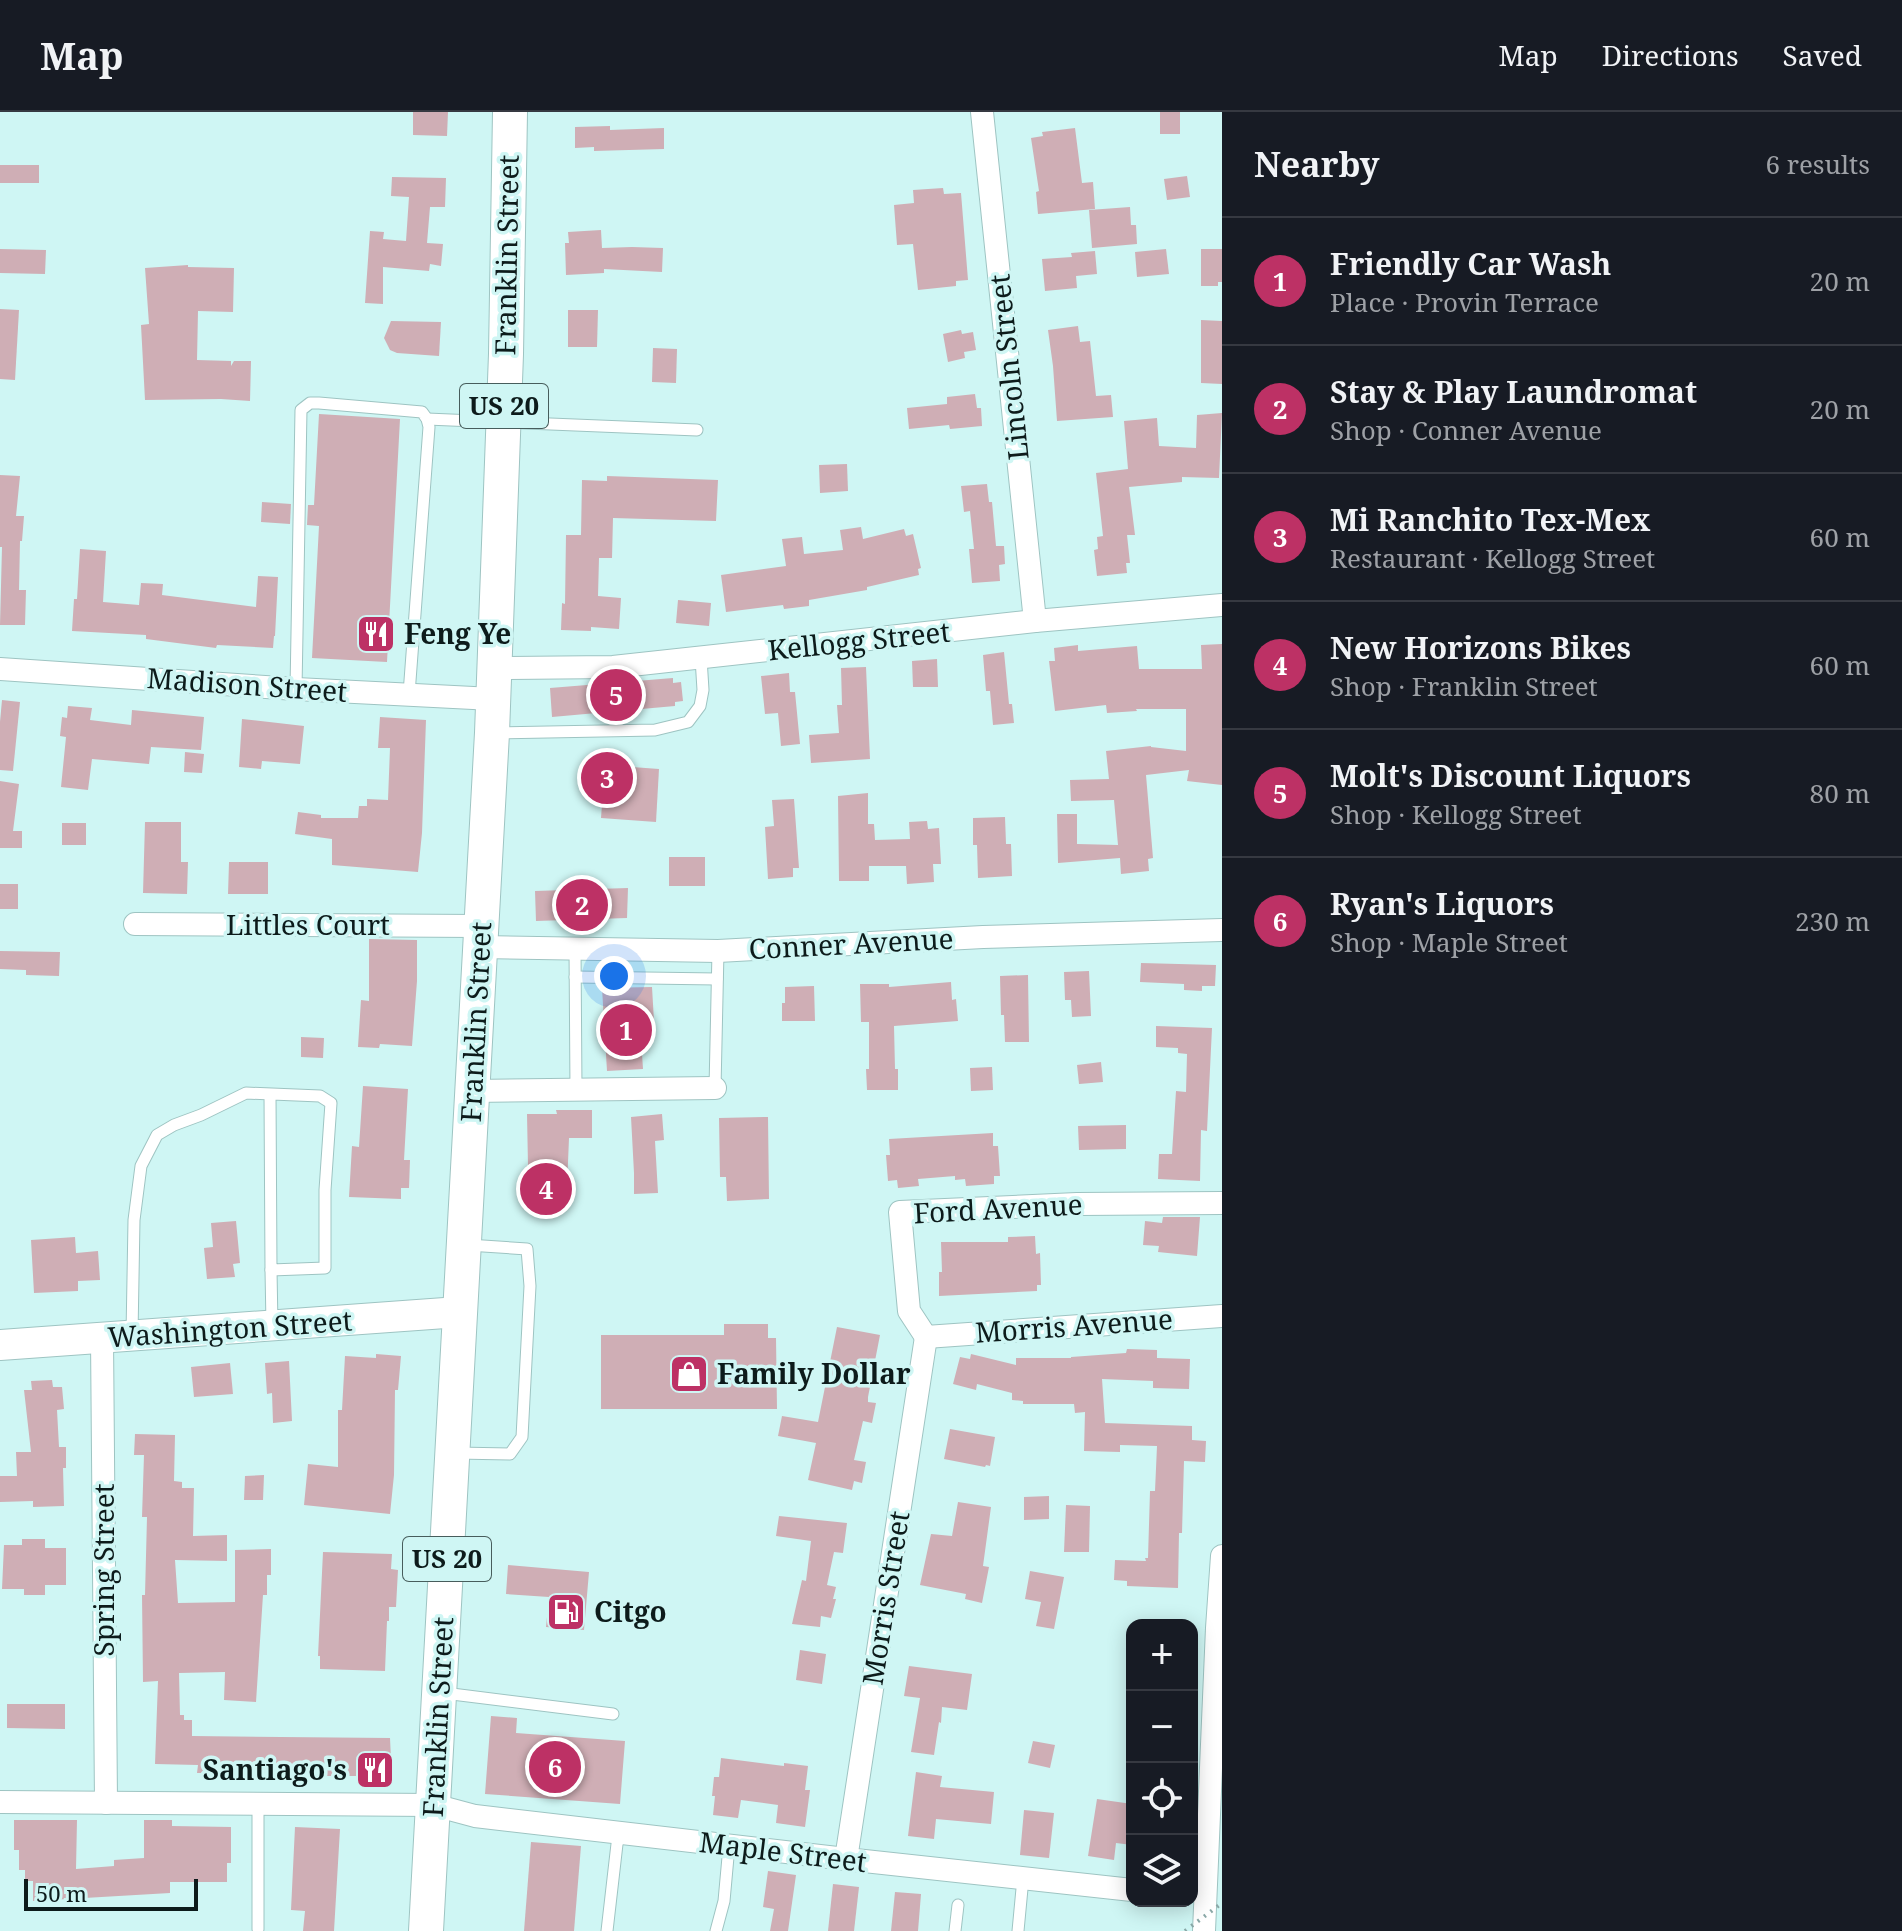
<!DOCTYPE html>
<meta charset="utf-8">
<style>
:root{--surface:#171b24;--page:#242831;--text:#f1f3f6;--muted:#9ea1a6;--line:#363941;--accent:#bd3165}
body{margin:0;font-family:"Noto Serif",serif;background:var(--page);color:var(--text)}
.controls{position:absolute;right:24px;bottom:24px;display:grid;overflow:hidden;border-radius:16px;box-shadow:0 4px 20px #0003}
.controls button{width:72px;height:72px;display:grid;place-items:center;padding:0;border:0;border-bottom:2px solid var(--line);background:var(--surface);color:var(--text);font:40px sans-serif}
.scale{position:absolute;left:24px;bottom:20px;width:174px;box-sizing:border-box;padding-left:8px;border:4px solid #0d1b1b;border-top:0;font-size:22px;line-height:28px;white-space:nowrap;color:#0d1b1b;-webkit-text-stroke:6px #cff6f4;paint-order:stroke}
.you{position:absolute;left:614px;top:864px;width:28px;height:28px;margin:-20px;border:6px solid #fff;border-radius:50%;background:#1a73e8;box-shadow:0 0 0 12px #1a73e833}
.badge{display:grid;place-items:center;width:52px;height:52px;border-radius:50%;background:var(--accent);color:#fff;font-size:26px;font-weight:700}
.pin{position:absolute;translate:-50% -50%;border:4px solid #fff;box-shadow:0 2px 8px #0006}
.list{margin:0;padding:0;list-style:none}
h2{display:flex;justify-content:space-between;align-items:center;height:104px;margin:0;padding:0 32px;font-size:34px}
h2 small{font-size:26px;font-weight:400;color:var(--muted)}
.list li{display:grid;grid-template-columns:52px 1fr auto;gap:24px;align-items:center;box-sizing:border-box;height:128px;padding:0 32px;border-top:2px solid var(--line)}
.list b{display:block;font-size:30px;white-space:nowrap}
.list p{margin:0;font-size:26px;white-space:nowrap;color:var(--muted)}
.list em{font-size:26px;font-style:normal;color:var(--muted)}
.icon{flex:none;width:44px;height:44px;fill:none;stroke:currentColor;stroke-width:2;stroke-linecap:round;stroke-linejoin:round}
.map{position:relative;flex:none;width:1222px;height:1819px;overflow:hidden}
header{display:flex;align-items:center;gap:48px;box-sizing:border-box;height:112px;padding:0 40px;background:var(--surface);border-bottom:2px solid var(--line)}
header strong{font-size:38px}
nav{display:flex;gap:44px;margin-inline-start:auto;font-size:28px}
main{display:flex}
aside{flex:1;background:var(--surface)}
.map>svg:first-child{display:block}
</style>
<header>
<strong>Map</strong>
<nav><a>Map</a><a>Directions</a><a>Saved</a></nav>
</header>
<main>
<div class="map">
<svg width="1222" height="1819" viewBox="0 0 1222 1819">
<rect width="100%" height="100%" fill="#cff6f4"/>
<g fill="#cfaeb5">
<polygon points="413,0 448,0 447,24 413,23"/>
<rect x="1160" y="0" width="20" height="22"/>
<polygon points="610,14 610,18 664,16 664,37 594,39 594,35 575,36 575,15"/>
<polygon points="1075,16 1082,71 1093,70 1095,97 1038,102 1036,80 1039,79 1031,26 1043,24 1042,20"/>
<rect x="0" y="53" width="39" height="18"/>
<polygon points="1187,64 1190,85 1167,88 1164,67"/>
<polygon points="392,65 446,66 445,95 430,95 427,131 443,132 441,154 430,152 429,159 383,155 383,192 365,191 370,119 384,120 383,127 406,129 409,85 391,84"/>
<polygon points="943,76 944,82 961,81 968,168 956,169 956,174 918,178 913,132 897,133 894,93 914,91 913,78"/>
<polygon points="1130,95 1131,113 1136,113 1137,132 1092,136 1089,98"/>
<polygon points="601,118 602,136 632,135 663,136 662,160 604,157 604,161 566,163 565,131 569,131 568,120"/>
<polygon points="0,137 46,138 45,162 0,161"/>
<polygon points="1166,137 1169,162 1137,165 1135,140"/>
<polygon points="1201,137 1222,137 1222,170 1218,170 1218,174 1201,174"/>
<polygon points="1095,139 1097,162 1076,164 1077,176 1045,179 1042,147 1072,145 1071,141"/>
<polygon points="188,153 188,155 234,156 233,200 198,199 197,248 231,249 231,254 234,249 251,249 250,289 221,287 145,288 141,213 149,212 145,156"/>
<polygon points="0,197 19,198 15,268 0,267"/>
<polygon points="568,198 598,198 597,235 568,235"/>
<polygon points="1201,208 1222,209 1222,272 1201,271"/>
<polygon points="391,209 441,210 439,244 397,241 390,238 384,226"/>
<polygon points="1078,214 1080,230 1090,229 1096,284 1111,283 1113,305 1057,309 1053,254 1048,218"/>
<polygon points="961,218 962,222 973,220 976,238 964,240 965,246 948,250 943,222"/>
<polygon points="653,236 677,237 676,271 652,270"/>
<polygon points="975,282 977,296 981,296 982,314 950,317 949,313 909,317 907,296 947,292 947,285"/>
<polygon points="1222,301 1219,366 1182,365 1182,370 1129,375 1135,423 1127,423 1130,451 1126,451 1127,461 1097,464 1094,438 1098,437 1097,425 1103,424 1096,361 1128,357 1124,309 1157,306 1159,334 1196,336 1197,303"/>
<polygon points="319,302 400,307 387,550 312,546 319,414 307,413 308,393 314,393"/>
<polygon points="847,352 848,379 820,381 819,353"/>
<polygon points="0,363 20,364 16,404 24,404 22,429 20,429 19,478 26,478 25,513 0,513 2,435 0,435"/>
<polygon points="607,364 718,368 716,409 613,406 612,446 599,446 598,484 621,486 619,517 591,515 591,519 561,518 562,491 565,492 566,423 581,423 582,368 607,369"/>
<polygon points="987,372 989,390 992,390 996,434 1004,434 1005,452 999,453 1000,469 972,471 969,437 974,437 970,399 964,400 961,374"/>
<polygon points="262,390 291,392 290,412 261,410"/>
<polygon points="861,415 863,427 904,417 906,424 913,422 921,456 918,457 919,463 867,475 867,478 809,488 809,494 784,497 783,493 726,500 721,463 786,454 782,427 802,425 804,442 843,438 840,418"/>
<polygon points="80,437 106,439 103,490 139,493 141,471 163,472 162,483 256,495 258,464 278,465 275,524 274,524 273,536 217,533 216,536 146,527 146,523 72,519 74,487 77,487"/>
<polygon points="678,488 711,491 709,514 676,511"/>
<polygon points="1222,532 1222,673 1187,669 1189,658 1146,663 1153,746 1148,747 1149,759 1121,762 1120,746 1058,751 1057,702 1077,702 1077,732 1118,733 1114,688 1071,689 1070,668 1109,667 1106,639 1151,634 1151,635 1186,639 1186,597 1136,597 1137,599 1107,601 1106,593 1055,599 1049,549 1055,549 1054,536 1078,533 1078,539 1137,534 1139,557 1202,557 1201,533"/>
<polygon points="1004,540 1009,592 1012,592 1014,611 993,613 990,579 986,579 983,543"/>
<polygon points="937,547 938,575 913,575 912,549"/>
<polygon points="866,555 870,647 811,651 809,623 839,621 837,593 842,593 841,556"/>
<polygon points="789,561 790,580 795,580 800,632 781,634 778,601 765,602 761,564"/>
<polygon points="673,566 673,571 681,570 683,589 675,590 675,594 552,605 550,576"/>
<polygon points="2,588 20,590 13,659 0,658 0,610"/>
<polygon points="68,594 92,596 90,608 131,613 132,598 204,605 201,638 151,635 149,652 92,647 88,678 61,675 66,625 60,624 62,605 67,606"/>
<polygon points="380,605 426,608 422,721 418,760 332,753 332,727 295,722 298,700 321,703 321,706 358,706 359,694 367,694 367,687 388,688 390,636 378,636"/>
<polygon points="242,607 304,614 300,652 262,649 261,657 239,655"/>
<polygon points="185,640 204,642 202,661 184,660"/>
<polygon points="605,653 659,657 656,710 601,706"/>
<polygon points="0,669 19,672 13,719 22,719 22,736 0,736"/>
<polygon points="868,681 868,712 874,712 875,728 910,727 909,710 927,709 928,717 939,716 941,752 933,752 934,770 907,772 906,754 869,754 869,769 839,769 838,684"/>
<polygon points="794,687 799,756 793,756 793,765 768,767 765,715 774,714 772,688"/>
<polygon points="1005,705 1006,732 1011,732 1012,764 978,766 977,733 973,733 973,706"/>
<polygon points="145,710 181,710 181,750 188,750 187,782 143,781"/>
<rect x="62" y="711" width="24" height="22"/>
<rect x="669" y="745" width="36" height="29"/>
<polygon points="229,750 268,750 268,782 228,782"/>
<rect x="0" y="772" width="18" height="25"/>
<polygon points="628,776 627,806 536,809 535,779"/>
<polygon points="369,827 417,828 417,869 412,934 380,932 379,936 358,935 361,888 369,889"/>
<polygon points="0,839 60,840 59,864 26,863 26,858 0,857"/>
<polygon points="1141,851 1216,853 1215,874 1202,874 1202,879 1184,878 1184,872 1140,870"/>
<polygon points="1089,859 1091,904 1072,905 1071,888 1065,888 1064,860"/>
<polygon points="1028,863 1029,930 1005,930 1004,903 1001,903 1000,864"/>
<polygon points="951,870 952,888 956,887 958,909 894,914 895,957 898,957 898,978 867,978 866,957 869,957 869,910 861,910 860,872 889,872 889,875"/>
<polygon points="814,874 815,909 782,909 782,891 785,891 785,875"/>
<polygon points="652,875 655,926 641,927 643,957 607,959 602,876"/>
<polygon points="1156,914 1212,916 1207,1019 1201,1018 1200,1069 1158,1067 1159,1042 1172,1042 1176,979 1186,980 1187,942 1178,941 1178,936 1156,935"/>
<polygon points="301,925 324,926 323,946 301,945"/>
<polygon points="1101,950 1103,970 1079,972 1077,953"/>
<polygon points="992,955 993,978 971,979 970,956"/>
<polygon points="363,974 408,977 404,1048 410,1048 409,1076 401,1076 401,1087 349,1085 352,1034 359,1035"/>
<polygon points="556,998 592,998 592,1026 569,1026 566,1099 523,1097 526,1054 528,1054 527,1002 557,1002"/>
<polygon points="662,1002 664,1028 655,1029 658,1081 634,1082 634,1061 631,1005"/>
<polygon points="768,1005 769,1087 727,1089 726,1065 720,1065 719,1006"/>
<polygon points="1126,1013 1126,1037 1079,1038 1078,1014"/>
<polygon points="993,1021 993,1034 998,1034 1000,1064 994,1064 994,1072 966,1074 965,1067 955,1068 955,1064 918,1067 919,1074 898,1076 897,1068 888,1069 886,1043 890,1043 889,1027"/>
<polygon points="1163,1105 1200,1105 1197,1144 1158,1140 1159,1134 1143,1133 1145,1109 1162,1111"/>
<polygon points="236,1109 240,1151 233,1152 235,1165 207,1167 204,1136 213,1135 211,1111"/>
<polygon points="1035,1124 1036,1142 1040,1141 1041,1173 1037,1173 1037,1179 939,1184 939,1160 942,1160 941,1130 1008,1130 1008,1125"/>
<polygon points="75,1125 76,1141 98,1139 100,1168 78,1169 78,1179 34,1181 31,1128"/>
<polygon points="724,1212 768,1212 768,1226 776,1226 777,1297 601,1297 601,1223 724,1223"/>
<polygon points="837,1215 880,1223 868,1285 868,1290 876,1291 872,1311 863,1309 854,1348 866,1350 862,1371 854,1369 852,1378 808,1368 816,1331 778,1324 782,1304 818,1310"/>
<polygon points="1127,1237 1157,1238 1157,1246 1190,1247 1189,1277 1153,1276 1153,1269 1102,1267 1105,1311 1192,1314 1192,1328 1206,1329 1205,1350 1184,1349 1182,1421 1179,1421 1178,1476 1127,1474 1127,1469 1114,1468 1115,1448 1146,1449 1145,1446 1148,1446 1150,1379 1155,1379 1157,1334 1120,1333 1120,1340 1084,1339 1085,1300 1075,1301 1074,1292 1023,1292 1023,1289 1012,1288 1012,1281 977,1272 976,1278 953,1272 960,1245 970,1247 971,1242 1016,1253 1016,1246 1071,1246 1071,1245 1126,1241"/>
<polygon points="376,1242 401,1244 398,1278 395,1278 394,1363 390,1402 304,1393 308,1352 338,1355 338,1298 342,1298 345,1244 376,1246"/>
<polygon points="289,1249 292,1309 273,1311 272,1281 267,1282 265,1251"/>
<polygon points="230,1251 233,1282 194,1285 191,1255"/>
<polygon points="52,1268 53,1275 62,1275 64,1297 57,1298 59,1335 66,1335 66,1356 63,1356 64,1394 33,1395 33,1389 0,1390 0,1364 17,1364 16,1340 31,1340 24,1278 32,1278 31,1269"/>
<polygon points="950,1317 995,1325 990,1354 986,1353 985,1355 944,1347"/>
<polygon points="135,1322 175,1323 174,1369 182,1370 182,1376 194,1376 193,1424 227,1423 227,1449 175,1448 178,1491 235,1490 235,1438 271,1437 271,1463 267,1463 267,1483 263,1483 256,1590 224,1588 225,1560 179,1561 180,1603 184,1603 184,1608 192,1608 192,1624 390,1626 392,1668 356,1668 356,1664 295,1664 295,1669 271,1668 271,1661 197,1661 198,1653 155,1652 158,1569 143,1570 142,1483 145,1483 147,1405 142,1405 144,1343 134,1343"/>
<polygon points="264,1363 263,1388 244,1388 245,1364"/>
<polygon points="1049,1384 1049,1407 1024,1408 1024,1385"/>
<polygon points="958,1390 991,1395 983,1454 989,1455 982,1491 965,1487 966,1482 920,1473 931,1422 952,1424"/>
<polygon points="1066,1393 1090,1394 1089,1440 1064,1440"/>
<polygon points="779,1404 847,1411 843,1441 834,1440 827,1473 836,1475 833,1487 836,1487 831,1506 821,1504 820,1515 792,1512 802,1468 806,1469 811,1429 776,1424"/>
<polygon points="22,1427 45,1427 45,1436 66,1436 66,1473 45,1473 45,1483 24,1483 24,1477 2,1477 4,1433 22,1433"/>
<polygon points="323,1440 392,1442 391,1457 398,1458 396,1495 389,1495 389,1509 387,1509 385,1559 320,1557 320,1544 318,1544"/>
<polygon points="508,1453 589,1460 584,1518 546,1515 549,1485 506,1482"/>
<polygon points="1030,1459 1064,1465 1054,1517 1036,1514 1041,1490 1025,1487"/>
<polygon points="800,1538 826,1542 822,1572 796,1568"/>
<polygon points="909,1554 972,1562 967,1598 942,1595 941,1611 939,1610 934,1643 911,1640 920,1586 904,1584"/>
<polygon points="7,1592 65,1592 65,1617 7,1616"/>
<polygon points="491,1604 517,1606 516,1621 625,1629 620,1692 485,1682"/>
<polygon points="1033,1629 1055,1633 1050,1656 1028,1651"/>
<polygon points="721,1646 784,1654 784,1651 808,1654 805,1678 810,1678 805,1715 776,1711 778,1693 741,1688 738,1706 713,1703 715,1684 712,1684 714,1665 719,1665"/>
<polygon points="916,1660 942,1664 940,1675 994,1680 991,1712 936,1707 934,1727 908,1724"/>
<polygon points="1097,1687 1132,1692 1132,1733 1116,1731 1114,1748 1088,1744"/>
<polygon points="1024,1698 1054,1701 1049,1746 1020,1743"/>
<polygon points="14,1708 77,1708 76,1757 114,1754 114,1748 144,1746 144,1708 172,1708 172,1714 231,1715 231,1751 227,1751 227,1770 170,1770 170,1781 33,1789 33,1769 25,1769 25,1758 19,1758 19,1738 14,1738"/>
<polygon points="295,1715 340,1717 334,1819 303,1819 305,1799 291,1798"/>
<polygon points="531,1730 581,1734 574,1819 524,1819"/>
<polygon points="768,1759 796,1763 788,1819 770,1819 774,1797 763,1795"/>
<polygon points="833,1772 859,1775 854,1819 828,1819"/>
<polygon points="895,1780 921,1782 918,1819 891,1819"/>
</g>
<g fill="none" stroke-linecap="round" stroke-linejoin="round">
<g stroke="#9ec4c2" stroke-width="13">
<g id="lane">
<polyline points="427,307 697,318"/>
<polyline points="296,577 301,298 310,291 319,291 422,300 427,307 429,315 409,582"/>
<polyline points="497,621 655,618 688,610 700,594 703,578 701,546"/>
<polyline points="575,836 576,978"/>
<polyline points="575,865 717,867"/>
<polyline points="715,976 718,839"/>
<polyline points="271,1158 272,1213"/>
<polyline points="132,1223 134,1108 141,1054 157,1023 174,1013 201,1003 246,981 320,984 331,991 325,1078 325,1156 271,1158 270,982"/>
<polyline points="456,1341 510,1342 522,1325 530,1174 527,1137 468,1133"/>
<polyline points="444,1581 613,1602"/>
<polyline points="258,1691 258,1817"/>
<polyline points="607,1819 617,1732 621,1721"/>
<polyline points="716,1819 724,1789 729,1734"/>
<polyline points="955,1819 958,1793"/>
<polyline points="1018,1819 1023,1766"/>
</g>
</g>
<g stroke="#9ec4c2" stroke-width="24">
<g id="street">
<polyline points="982,0 1035,509"/>
<polyline points="495,556 613,555 1035,509 1222,493"/>
<polyline points="0,557 296,577 493,587"/>
<polyline points="135,812 481,814"/>
<polyline points="480,835 718,839 983,825 1222,818"/>
<polyline points="472,979 715,976"/>
<polyline points="926,1225 909,1199 900,1100 1077,1092 1222,1091"/>
<polyline points="926,1225 1222,1204"/>
<polyline points="102,1226 106,1691"/>
<polyline points="0,1690 434,1693 475,1704 846,1747 1132,1778"/>
<polyline points="846,1747 926,1225"/>
<polyline points="1204,1819 1217,1516 1222,1444"/>
</g>
</g>
<g stroke="#9ec4c2" stroke-width="32">
<polyline id="secondary" points="0,1233 459,1200"/>
</g>
<g stroke="#9ec4c2" stroke-width="36">
<polyline id="primary" points="426,1819 492,621 506,242 510,0"/>
</g>
<use href="#lane" stroke="#fff" stroke-width="11"/>
<use href="#street" stroke="#fff" stroke-width="22"/>
<use href="#secondary" stroke="#fff" stroke-width="30"/>
<use href="#primary" stroke="#fff" stroke-width="34"/>
<polyline stroke="#8aa8a7" stroke-width="4" stroke-dasharray="2 6" stroke-linecap="butt" points="1185,1819 1222,1791"/>
</g>
<defs>
<g id="restaurant-square" transform="scale(2)"><rect x="-9" y="-9" width="18" height="18" rx="4" fill="#bd3165" stroke="#cff6f4"/><path d="M-5-6h1v4h1v-4h1v4h1v-4h1v5L-1.5 .5V6h-2V.5L-5-1ZM5-6V6H3V1.5H1.5Q1.5-4 5-6Z" fill="#fff"/></g>
<g id="shop-square" transform="scale(2)"><rect x="-9" y="-9" width="18" height="18" rx="4" fill="#bd3165" stroke="#cff6f4"/><path d="M-5-2.5h2.3a2.7 3.5 0 0 1 5.4 0H5L5.5 6h-11ZM-1.5-2.5h3a1.5 2.3 0 0 0-3 0Z" fill="#fff"/></g>
<g id="fuel-square" transform="scale(2)"><rect x="-9" y="-9" width="18" height="18" rx="4" fill="#bd3165" stroke="#cff6f4"/><path d="M-5.5-6h7V0h2V4h1.3V-2.5L3-4.5l.8-.8L6-3V5H2.5V1h-1V6h-7ZM-4.2-4.7v3.2H.2V-4.7Z" fill="#fff"/></g>
</defs>
<g fill-rule="evenodd">
<use href="#restaurant-square" x="376" y="522"/>
<use href="#shop-square" x="689" y="1262"/>
<use href="#fuel-square" x="566" y="1500"/>
<use href="#restaurant-square" x="375" y="1658"/>
</g>
<g text-anchor="middle" stroke-width="7" stroke-linejoin="round" paint-order="stroke">
<g fill="#cff6f4" stroke="#475d5c" stroke-width="2">
<rect x="460" y="272" width="88" height="44" rx="6"/>
<rect x="403" y="1425" width="88" height="44" rx="6"/>
</g>
<g font-size="26" font-weight="bold" fill="#0d1b1b">
<text x="504" y="303">US 20</text>
<text x="447" y="1456">US 20</text>
</g>
<g font-size="28" fill="#0d1b1b" stroke="#cff6f4">
<text transform="translate(507 143) rotate(-89)" y="10">Franklin Street</text>
<text transform="translate(1009 255) rotate(-96)" y="10">Lincoln Street</text>
<text transform="translate(859 529) rotate(-6)" y="10">Kellogg Street</text>
<text transform="translate(247 573) rotate(4)" y="10">Madison Street</text>
<text x="308" y="823">Littles Court</text>
<text transform="translate(851 832) rotate(-3)" y="10">Conner Avenue</text>
<text transform="translate(476 910) rotate(-87)" y="10">Franklin Street</text>
<text transform="translate(998 1097) rotate(-3)" y="10">Ford Avenue</text>
<text transform="translate(1074 1214) rotate(-4)" y="10">Morris Avenue</text>
<text transform="translate(230 1217) rotate(-4)" y="10">Washington Street</text>
<text transform="translate(104 1458) rotate(-90)" y="10">Spring Street</text>
<text transform="translate(886 1486) rotate(-81)" y="10">Morris Street</text>
<text transform="translate(438 1605) rotate(-87)" y="10">Franklin Street</text>
<text transform="translate(783 1740) rotate(7)" y="10">Maple Street</text>
</g>
<g font-size="28" font-weight="bold" fill="#0d1b1b" stroke="#cff6f4" text-anchor="start">
<text x="404" y="532">Feng Ye</text>
<text x="717" y="1272">Family Dollar</text>
<text x="594" y="1510">Citgo</text>
<text x="347" y="1668" text-anchor="end">Santiago's</text>
</g>
</g>
</svg>
<div class="controls">
<button>+</button>
<button>−</button>
<button><svg class="icon" aria-label="locate" viewBox="0 0 24 24"><circle cx="12" cy="12" r="6"/><path d="M12 2v4M12 18v4M2 12h4M18 12h4"/></svg></button>
<button><svg class="icon" aria-label="layers" viewBox="0 0 24 24"><path d="M12 4l9 5-9 5-9-5zM3 14l9 5 9-5"/></svg></button>
</div>
<div class="scale">50 m</div>
<div class="you"></div>
<div class="pin badge" style="left:626px;top:918px">1</div>
<div class="pin badge" style="left:582px;top:793px">2</div>
<div class="pin badge" style="left:607px;top:666px">3</div>
<div class="pin badge" style="left:546px;top:1077px">4</div>
<div class="pin badge" style="left:616px;top:583px">5</div>
<div class="pin badge" style="left:555px;top:1655px">6</div>
</div>
<aside>
<h2>Nearby<small>6 results</small></h2>
<ul class="list">
<li><span class="badge">1</span><div><b>Friendly Car Wash</b><p>Place · Provin Terrace</p></div><em>20 m</em></li>
<li><span class="badge">2</span><div><b>Stay &amp; Play Laundromat</b><p>Shop · Conner Avenue</p></div><em>20 m</em></li>
<li><span class="badge">3</span><div><b>Mi Ranchito Tex-Mex</b><p>Restaurant · Kellogg Street</p></div><em>60 m</em></li>
<li><span class="badge">4</span><div><b>New Horizons Bikes</b><p>Shop · Franklin Street</p></div><em>60 m</em></li>
<li><span class="badge">5</span><div><b>Molt's Discount Liquors</b><p>Shop · Kellogg Street</p></div><em>80 m</em></li>
<li><span class="badge">6</span><div><b>Ryan's Liquors</b><p>Shop · Maple Street</p></div><em>230 m</em></li>
</ul>
</aside>
</main>
